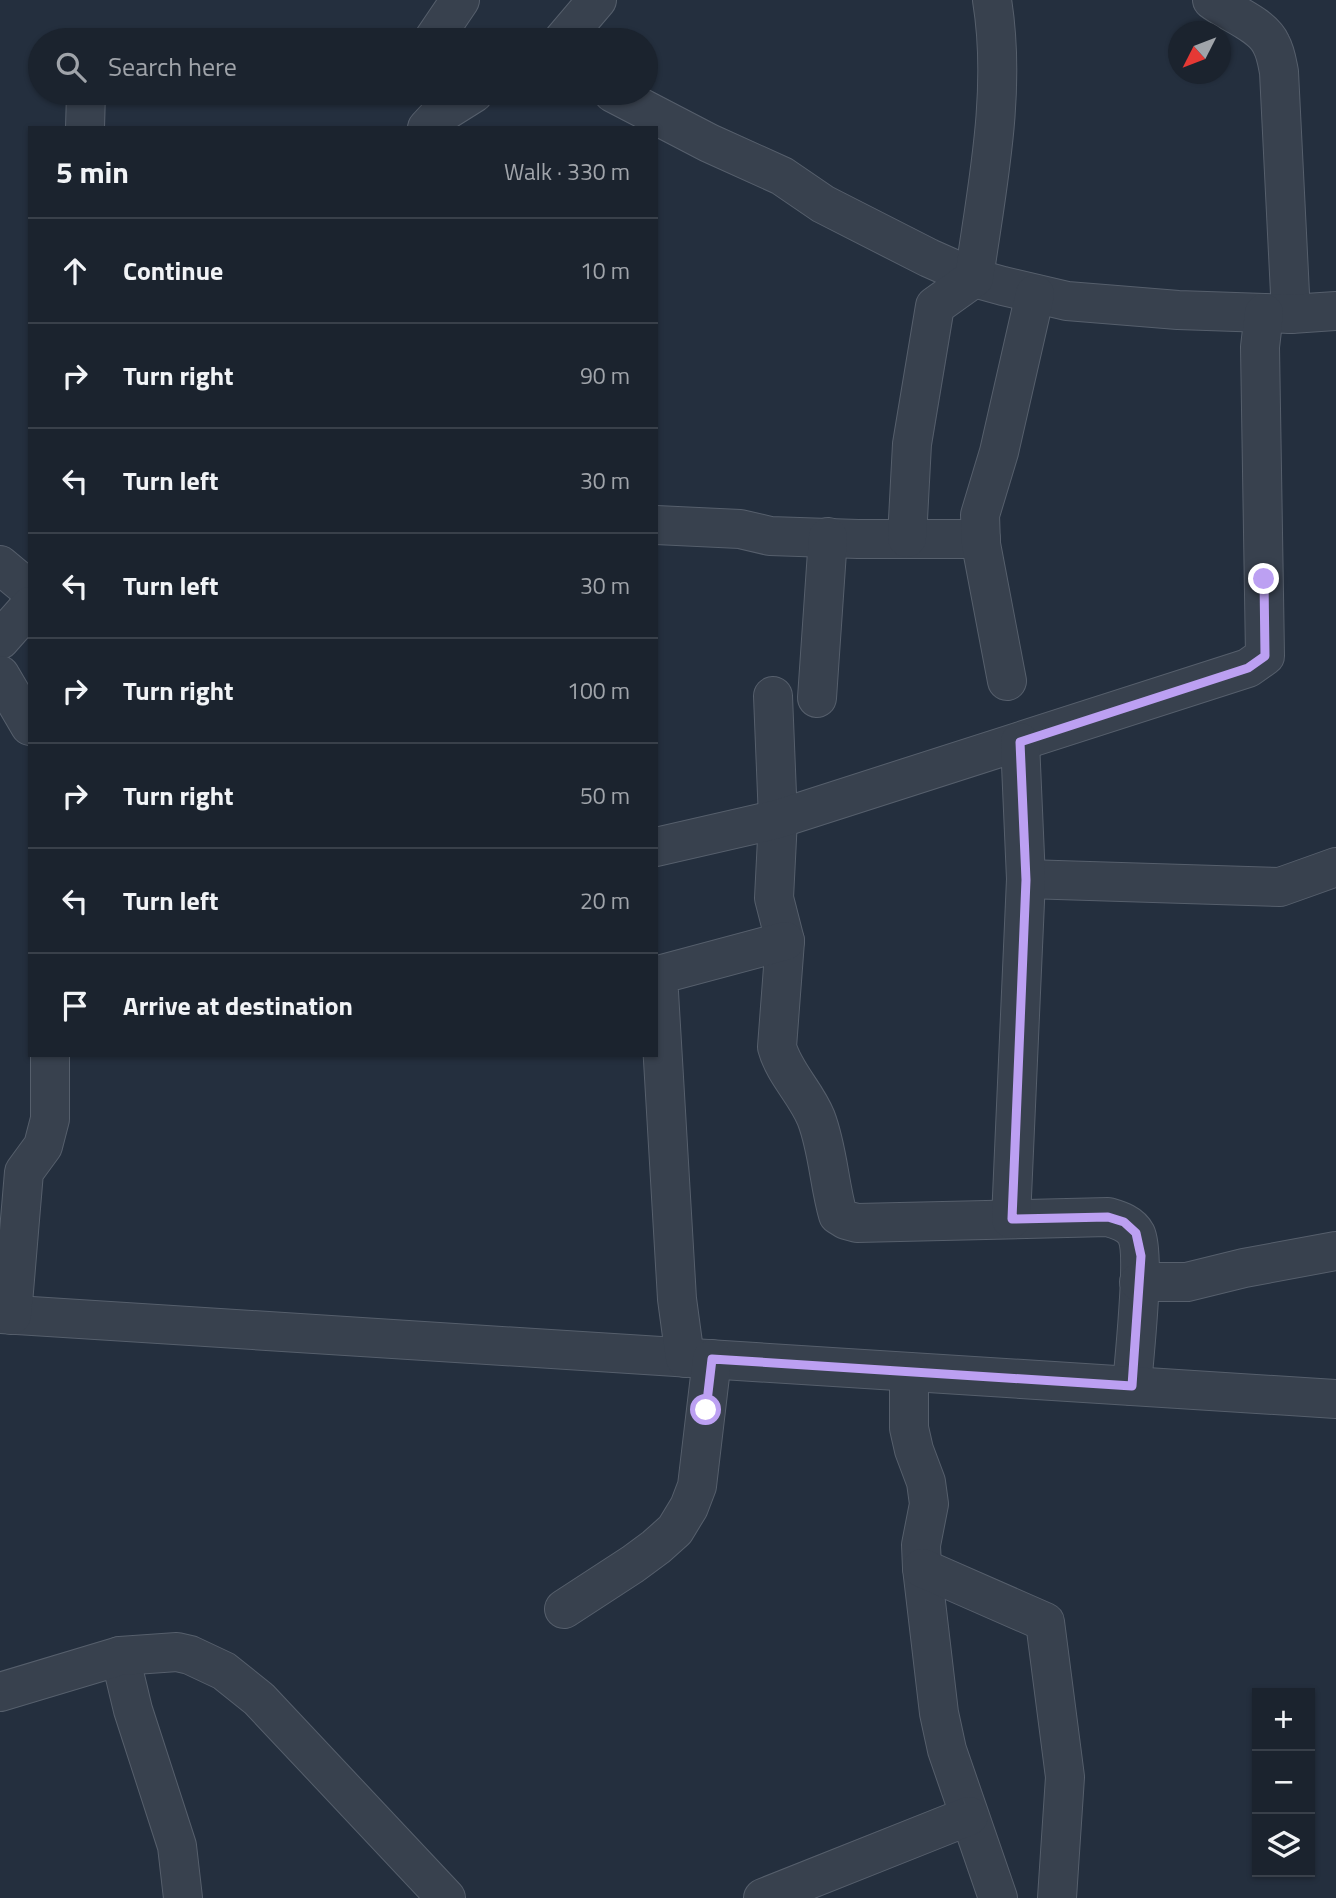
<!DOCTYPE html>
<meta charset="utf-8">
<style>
:root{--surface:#1b232e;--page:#242b36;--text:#f1f3f6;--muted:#a0a4aa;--line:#39404a}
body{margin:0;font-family:"Titillium Web",sans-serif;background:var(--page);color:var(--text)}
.controls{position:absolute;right:21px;bottom:21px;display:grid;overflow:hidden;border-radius:0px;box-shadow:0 2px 5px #0004}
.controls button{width:63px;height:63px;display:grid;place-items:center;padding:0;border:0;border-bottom:2px solid var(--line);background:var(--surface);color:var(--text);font:35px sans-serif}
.compass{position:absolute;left:1168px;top:21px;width:63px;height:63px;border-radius:50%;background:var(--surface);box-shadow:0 2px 5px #0004;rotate:228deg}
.stop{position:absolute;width:21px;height:21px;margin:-16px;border:5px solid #bca0f2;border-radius:50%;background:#fff}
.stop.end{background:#bca0f2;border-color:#fff;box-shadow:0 2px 7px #0008}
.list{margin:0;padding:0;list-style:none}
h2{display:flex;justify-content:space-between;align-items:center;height:91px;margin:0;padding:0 28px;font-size:30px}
h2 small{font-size:23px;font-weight:400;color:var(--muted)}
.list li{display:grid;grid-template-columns:46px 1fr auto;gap:21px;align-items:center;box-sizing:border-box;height:105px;padding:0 28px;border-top:2px solid var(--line)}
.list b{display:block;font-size:26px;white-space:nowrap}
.list em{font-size:23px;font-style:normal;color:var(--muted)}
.icon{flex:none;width:38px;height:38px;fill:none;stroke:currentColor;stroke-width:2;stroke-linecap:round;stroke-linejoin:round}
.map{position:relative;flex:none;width:1336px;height:1898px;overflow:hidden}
.search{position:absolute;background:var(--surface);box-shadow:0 2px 5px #0004;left:28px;top:28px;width:630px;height:77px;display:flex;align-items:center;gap:18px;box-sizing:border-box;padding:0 24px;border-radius:38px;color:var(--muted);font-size:26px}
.panel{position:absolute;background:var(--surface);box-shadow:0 2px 5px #0004;left:28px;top:126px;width:630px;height:931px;border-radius:0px}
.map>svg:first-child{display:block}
</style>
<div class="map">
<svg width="1336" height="1898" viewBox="0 0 1336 1898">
<rect width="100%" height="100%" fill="#242f3e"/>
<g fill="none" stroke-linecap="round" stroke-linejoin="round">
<g stroke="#565f6c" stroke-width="40">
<g id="minor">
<path d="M1212 0C1229 13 1262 24 1271 44 1276 53 1277 62 1279 72L1291 314"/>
<polyline points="433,40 460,0"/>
<polyline points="563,40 597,0"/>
<polyline points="613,93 709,143 782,176 823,204 929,258 974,278 1003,286 1067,301 1178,310 1291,314 1336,311"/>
<polyline points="85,128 86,93"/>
<polyline points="427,128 439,115 474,93"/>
<polyline points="656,525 740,529 770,536 858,539 981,539"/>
<path d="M907 538 912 444 935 306 974 278C987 186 1007 92 992 0"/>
<polyline points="0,565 30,590"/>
<polyline points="0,640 30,606"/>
<polyline points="0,675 30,726"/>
<polyline points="1007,681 981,544 980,515 999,452 1035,294"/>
<path d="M773 696 778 819 774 898 785 941 777 1047C784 1073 806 1093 816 1118 828 1149 829 1184 838 1215L846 1220 857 1223 1108 1217C1118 1220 1130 1223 1136 1234 1146 1254 1134 1358 1132 1386"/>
<polyline points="817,698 828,537"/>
<polyline points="656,847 778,819 1248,668 1265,656 1260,347 1264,313"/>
<polyline points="1026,879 1280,887 1336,867"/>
<polyline points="1011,1219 1026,879 1020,742"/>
<polyline points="1139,1282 1187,1282 1244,1268 1336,1251"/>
<polyline points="0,1314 1336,1399"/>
<polyline points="12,1315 24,1172 43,1146 50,1119 50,1055"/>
<polyline points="685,1358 677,1299 658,975 785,941"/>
<polyline points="909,1372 909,1428 914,1450 926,1482 929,1504 921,1545 922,1568 939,1713 947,1750 998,1898"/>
<polyline points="922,1568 1045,1622 1065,1777 1057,1898"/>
<polyline points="564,1609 633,1564 656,1547 675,1530 689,1507 697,1486 712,1359"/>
<polyline points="120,1656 133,1710 177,1846 183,1898"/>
<polyline points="0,1692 120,1656 177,1652 190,1655 224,1671 259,1699 446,1898"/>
<polyline points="763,1898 969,1816"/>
</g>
</g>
<use href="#minor" stroke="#38414e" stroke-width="38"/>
</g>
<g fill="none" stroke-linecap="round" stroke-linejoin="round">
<polyline stroke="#bca0f2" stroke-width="9" points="706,1410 712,1359 1132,1386 1141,1256 1136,1233 1124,1222 1108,1217 1012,1219 1026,880 1020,742 1248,668 1265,656 1264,579"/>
</g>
</svg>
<div class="controls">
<button>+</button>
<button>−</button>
<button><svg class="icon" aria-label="layers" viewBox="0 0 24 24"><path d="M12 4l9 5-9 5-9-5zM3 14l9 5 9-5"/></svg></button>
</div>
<svg class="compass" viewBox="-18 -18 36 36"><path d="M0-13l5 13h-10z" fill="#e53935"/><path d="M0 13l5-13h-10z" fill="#a0a4aa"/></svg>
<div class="stop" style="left:706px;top:1410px"></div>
<div class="stop end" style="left:1264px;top:579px"></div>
<div class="search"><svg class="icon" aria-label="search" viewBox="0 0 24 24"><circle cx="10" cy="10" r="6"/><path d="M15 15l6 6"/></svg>Search here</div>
<section class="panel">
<h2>5 min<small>Walk · 330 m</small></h2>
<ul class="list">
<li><svg class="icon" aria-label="ahead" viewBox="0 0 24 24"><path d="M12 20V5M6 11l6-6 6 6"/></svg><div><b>Continue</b></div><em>10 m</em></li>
<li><svg class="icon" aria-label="right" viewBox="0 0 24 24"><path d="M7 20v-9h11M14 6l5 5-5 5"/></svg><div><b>Turn right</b></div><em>90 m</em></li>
<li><svg class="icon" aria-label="left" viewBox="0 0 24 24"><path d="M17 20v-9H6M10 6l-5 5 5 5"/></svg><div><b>Turn left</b></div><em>30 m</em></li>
<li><svg class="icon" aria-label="left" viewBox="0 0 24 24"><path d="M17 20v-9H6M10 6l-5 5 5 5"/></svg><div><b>Turn left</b></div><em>30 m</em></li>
<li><svg class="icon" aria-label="right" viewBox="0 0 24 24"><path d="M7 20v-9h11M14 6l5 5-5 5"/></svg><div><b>Turn right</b></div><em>100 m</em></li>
<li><svg class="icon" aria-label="right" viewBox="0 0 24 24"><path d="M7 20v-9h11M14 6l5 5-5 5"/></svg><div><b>Turn right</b></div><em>50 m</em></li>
<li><svg class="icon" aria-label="left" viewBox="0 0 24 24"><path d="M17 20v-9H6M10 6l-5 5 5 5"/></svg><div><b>Turn left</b></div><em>20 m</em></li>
<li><svg class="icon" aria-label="arrive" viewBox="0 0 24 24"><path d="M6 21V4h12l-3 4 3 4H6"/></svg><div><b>Arrive at destination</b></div></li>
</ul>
</section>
</div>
